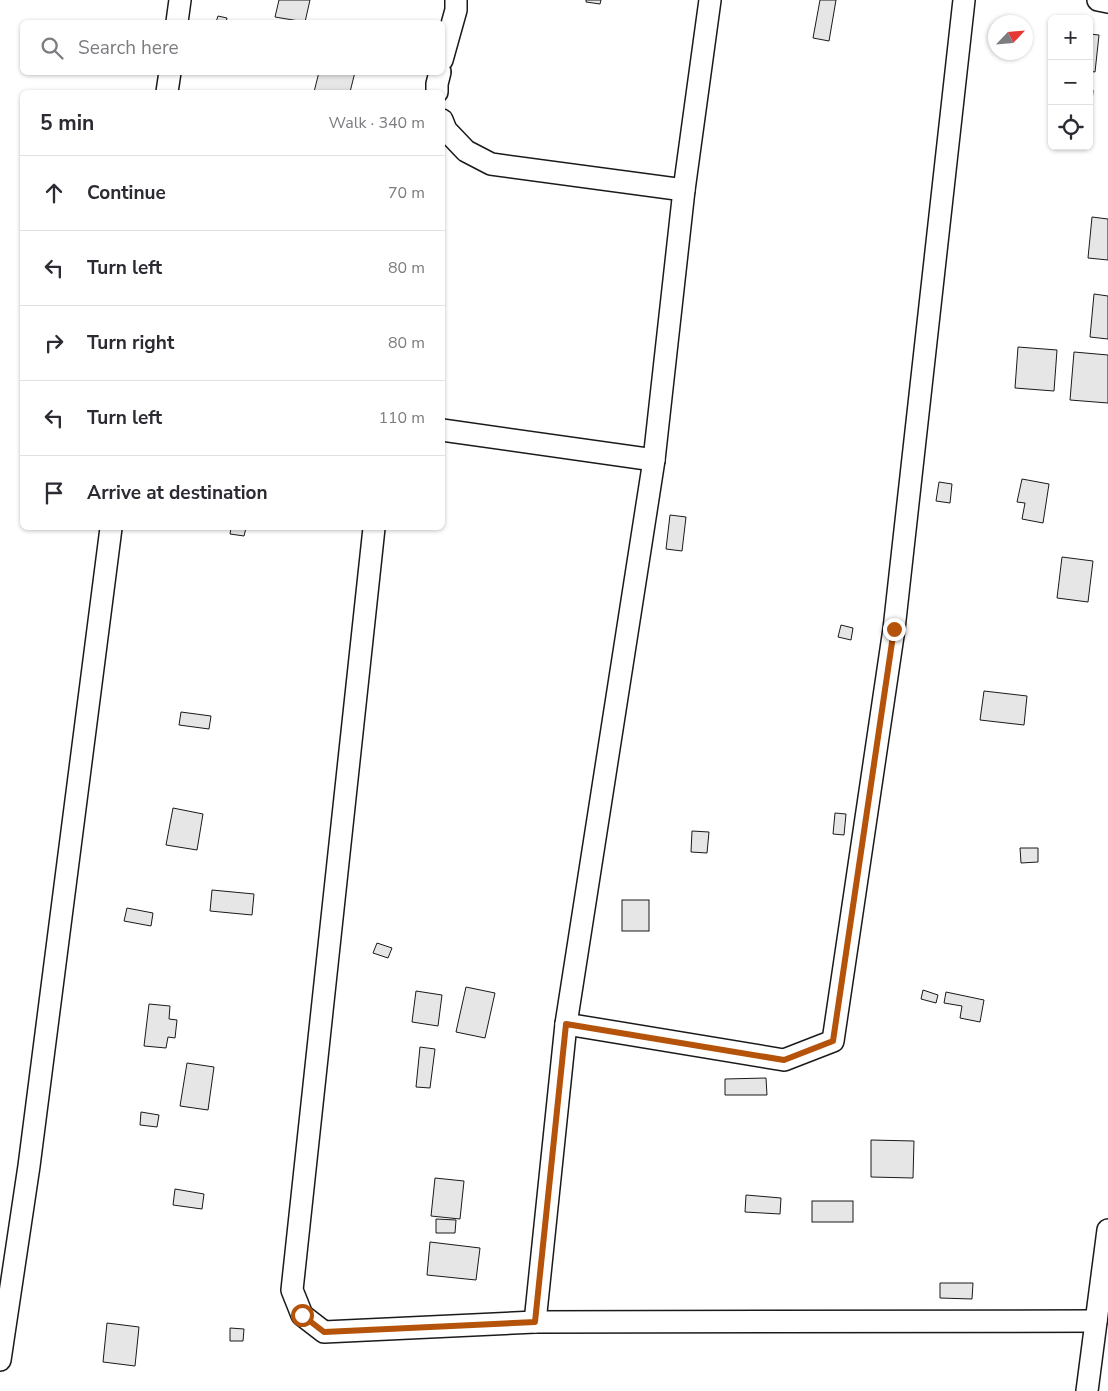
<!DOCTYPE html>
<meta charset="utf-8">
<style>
:root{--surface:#fff;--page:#f7f7f7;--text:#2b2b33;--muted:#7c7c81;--line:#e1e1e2}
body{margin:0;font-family:"Nunito Sans",sans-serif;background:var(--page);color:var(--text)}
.controls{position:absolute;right:15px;top:15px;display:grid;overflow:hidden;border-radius:8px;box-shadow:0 1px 4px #0004}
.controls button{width:45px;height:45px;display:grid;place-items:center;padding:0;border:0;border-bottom:1px solid var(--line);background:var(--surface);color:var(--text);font:25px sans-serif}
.compass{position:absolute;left:988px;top:15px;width:45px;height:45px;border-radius:50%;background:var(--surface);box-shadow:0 1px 4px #0004;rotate:64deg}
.stop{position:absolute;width:15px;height:15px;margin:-11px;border:4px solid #b45309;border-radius:50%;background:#fff}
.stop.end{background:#b45309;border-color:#fff;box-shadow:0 1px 5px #0008}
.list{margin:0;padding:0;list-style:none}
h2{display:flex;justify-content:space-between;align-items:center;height:65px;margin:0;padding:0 20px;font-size:21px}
h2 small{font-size:16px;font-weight:400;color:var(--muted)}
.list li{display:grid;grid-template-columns:32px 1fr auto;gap:15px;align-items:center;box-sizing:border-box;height:75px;padding:0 20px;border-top:1px solid var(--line)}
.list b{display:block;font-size:19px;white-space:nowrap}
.list em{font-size:16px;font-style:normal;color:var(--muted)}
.icon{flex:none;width:28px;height:28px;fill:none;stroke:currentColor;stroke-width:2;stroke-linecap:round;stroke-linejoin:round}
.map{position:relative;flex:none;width:1108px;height:1391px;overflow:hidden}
.search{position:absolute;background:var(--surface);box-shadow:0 1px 4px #0004;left:20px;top:20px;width:425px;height:55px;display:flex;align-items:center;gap:12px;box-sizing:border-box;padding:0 18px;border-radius:8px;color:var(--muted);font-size:19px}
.panel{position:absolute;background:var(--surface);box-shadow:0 1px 4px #0004;left:20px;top:90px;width:425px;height:440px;border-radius:8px}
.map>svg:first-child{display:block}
</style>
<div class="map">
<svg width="1108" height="1391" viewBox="0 0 1108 1391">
<rect width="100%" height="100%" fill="#fff"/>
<g fill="#e6e6e6" stroke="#1a1a1a">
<polygon points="279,0 310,0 305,22 275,17"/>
<polygon points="586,0 601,0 600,4 586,2"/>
<polygon points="820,0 836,0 829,41 813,38"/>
<polygon points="218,16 227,18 226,22 216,22"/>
<polygon points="1089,34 1099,35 1095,72 1089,71"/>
<polygon points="319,72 355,72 350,92 314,92"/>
<polygon points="1089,89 1093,90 1090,132 1089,132"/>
<polygon points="1092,217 1108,219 1108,260 1088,258"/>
<polygon points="1094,294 1108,296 1108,339 1090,337"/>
<polygon points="1018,347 1057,350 1054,391 1015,388"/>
<polygon points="1074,352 1108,355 1108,403 1070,400"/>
<polygon points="1022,479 1049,484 1043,523 1022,519 1025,503 1017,502"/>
<polygon points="939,482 952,484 950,503 936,501"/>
<polygon points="670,515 686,517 682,551 666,549"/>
<polygon points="231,528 246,528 244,536 230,534"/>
<polygon points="1062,557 1093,561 1088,602 1057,598"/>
<polygon points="841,625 853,628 851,640 838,637"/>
<polygon points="984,691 1027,696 1024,725 980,720"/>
<polygon points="181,712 211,716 209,729 179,725"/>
<polygon points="173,808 203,814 197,850 166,845"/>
<polygon points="835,813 846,814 844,835 833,834"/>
<polygon points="692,831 709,832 707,853 691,852"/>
<polygon points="1020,848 1038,848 1038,862 1021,863"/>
<polygon points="212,890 254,894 252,915 210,911"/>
<rect x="622" y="900" width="27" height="31"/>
<polygon points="127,908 153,913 151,926 124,921"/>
<polygon points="377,943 392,948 388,958 373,953"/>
<polygon points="466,987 495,993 485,1038 456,1032"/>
<polygon points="923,990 938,995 936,1003 921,999"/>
<polygon points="416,991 442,995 438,1026 412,1022"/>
<polygon points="946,992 984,1000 980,1022 960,1018 962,1006 944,1003"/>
<polygon points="149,1004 170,1006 169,1019 177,1020 175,1038 168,1037 166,1048 144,1046"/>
<polygon points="420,1047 435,1049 430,1088 416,1087"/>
<polygon points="187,1063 214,1067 208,1110 180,1106"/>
<polygon points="766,1078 767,1095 725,1095 725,1079"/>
<polygon points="141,1112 159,1115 157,1127 140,1125"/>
<polygon points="871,1140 914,1141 913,1178 871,1177"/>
<polygon points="435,1178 464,1181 460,1219 431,1216"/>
<polygon points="175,1189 204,1194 202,1209 173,1205"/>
<polygon points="746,1195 781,1198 780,1214 745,1212"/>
<rect x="812" y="1201" width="41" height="21"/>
<polygon points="436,1219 456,1220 455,1233 436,1233"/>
<polygon points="430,1242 480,1248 476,1280 427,1275"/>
<polygon points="940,1283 973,1283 972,1299 940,1298"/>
<polygon points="107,1323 139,1327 135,1366 103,1362"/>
<polygon points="230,1328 244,1329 243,1341 230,1341"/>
</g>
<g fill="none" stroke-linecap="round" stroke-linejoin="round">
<g stroke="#1a1a1a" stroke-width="24">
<g id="minor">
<polyline points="1098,0 1108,2"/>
<polyline points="177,22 180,0"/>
<polyline points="442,60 456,10 456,0"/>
<polyline points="167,92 170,72"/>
<polyline points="437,92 437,84 440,72"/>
<polyline points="442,120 446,130 466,151 491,164 684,190"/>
<polyline points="442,430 654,460"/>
<polyline points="374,528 292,1290 302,1315 324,1332 535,1322 1096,1321"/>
<polyline points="566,1024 784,1060 833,1041 894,629 964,0"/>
<polyline points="535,1322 566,1024 654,460 684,190 710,0"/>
<polyline points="0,1360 29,1166 111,528"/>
<polyline points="1087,1391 1108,1230"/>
</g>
</g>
<use href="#minor" stroke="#fff" stroke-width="21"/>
</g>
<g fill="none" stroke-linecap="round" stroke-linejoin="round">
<polyline stroke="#b45309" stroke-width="6" points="302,1315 324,1332 535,1322 566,1024 784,1060 833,1041 894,629"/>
</g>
</svg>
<div class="controls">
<button>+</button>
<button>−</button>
<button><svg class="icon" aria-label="locate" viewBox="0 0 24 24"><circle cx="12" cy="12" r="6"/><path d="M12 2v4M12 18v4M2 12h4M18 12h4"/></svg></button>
</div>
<svg class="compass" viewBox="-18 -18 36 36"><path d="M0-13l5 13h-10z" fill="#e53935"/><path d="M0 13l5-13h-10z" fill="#7c7c81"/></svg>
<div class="stop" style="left:302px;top:1315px"></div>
<div class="stop end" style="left:894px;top:629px"></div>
<div class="search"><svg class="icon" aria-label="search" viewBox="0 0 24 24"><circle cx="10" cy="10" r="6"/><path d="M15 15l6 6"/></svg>Search here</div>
<section class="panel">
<h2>5 min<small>Walk · 340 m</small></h2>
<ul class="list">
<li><svg class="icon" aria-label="ahead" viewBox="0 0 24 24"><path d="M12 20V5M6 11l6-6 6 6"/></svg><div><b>Continue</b></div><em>70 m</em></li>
<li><svg class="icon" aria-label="left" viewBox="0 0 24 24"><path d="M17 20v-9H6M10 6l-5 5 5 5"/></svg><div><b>Turn left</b></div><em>80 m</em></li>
<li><svg class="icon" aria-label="right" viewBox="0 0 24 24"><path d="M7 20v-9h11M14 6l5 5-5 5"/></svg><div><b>Turn right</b></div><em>80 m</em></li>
<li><svg class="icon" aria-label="left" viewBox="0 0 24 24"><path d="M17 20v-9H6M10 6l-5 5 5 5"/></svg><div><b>Turn left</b></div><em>110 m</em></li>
<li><svg class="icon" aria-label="arrive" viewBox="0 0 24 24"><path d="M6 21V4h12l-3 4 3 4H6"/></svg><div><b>Arrive at destination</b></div></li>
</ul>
</section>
</div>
